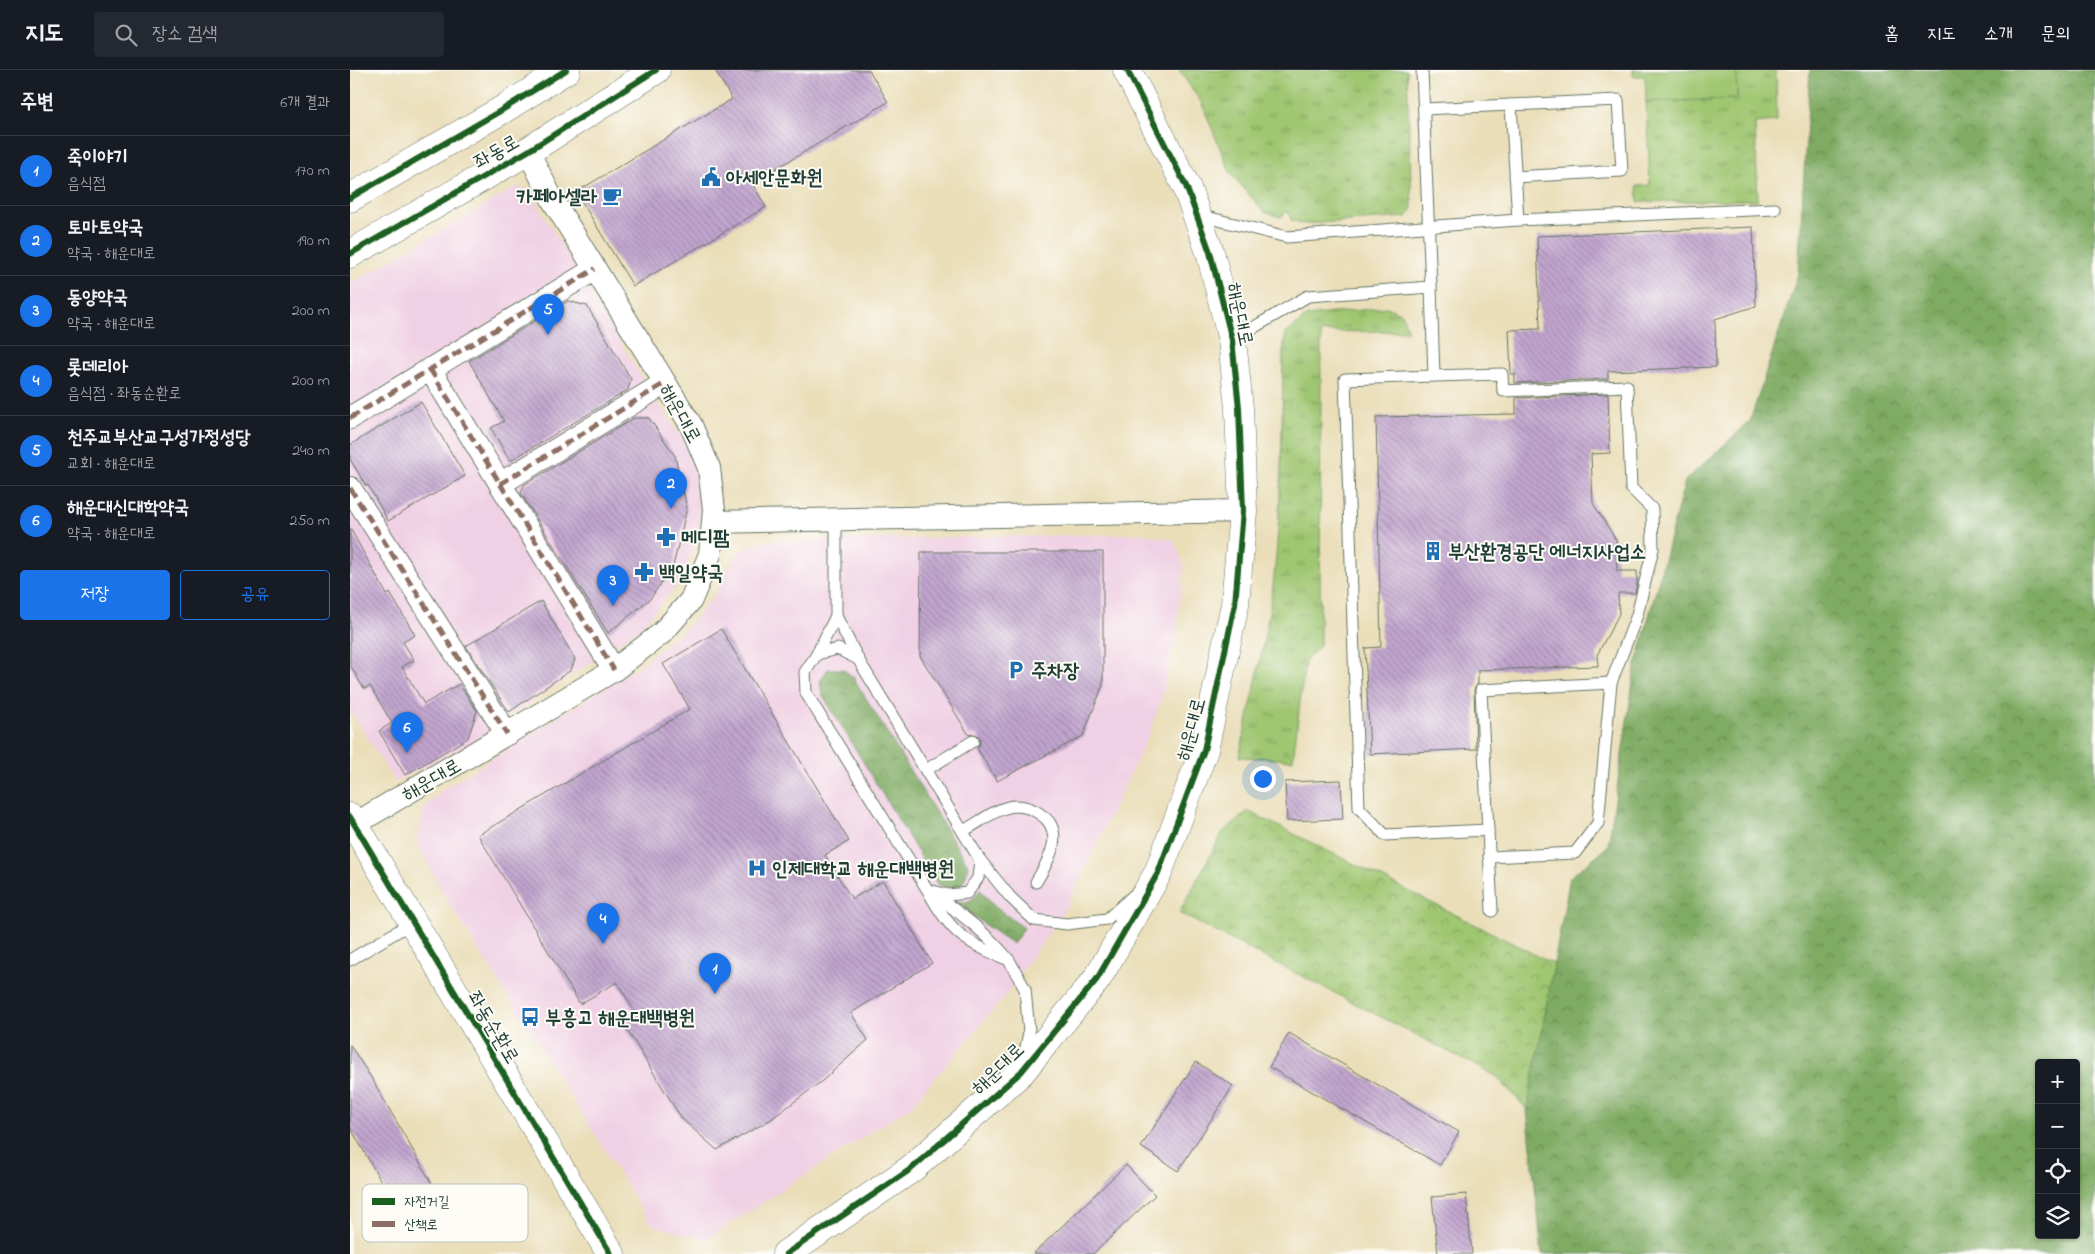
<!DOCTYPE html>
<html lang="ko">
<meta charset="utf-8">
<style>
:root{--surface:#171b24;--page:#242831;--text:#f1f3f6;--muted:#9ea1a6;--line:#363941;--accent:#1a73e8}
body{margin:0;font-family:"Indie Flower","Poor Story",sans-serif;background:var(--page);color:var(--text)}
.controls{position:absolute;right:15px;bottom:15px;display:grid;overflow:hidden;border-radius:5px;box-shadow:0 1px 4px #0004}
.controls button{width:45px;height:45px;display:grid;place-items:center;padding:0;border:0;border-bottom:1px solid var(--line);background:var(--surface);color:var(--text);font:25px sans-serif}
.you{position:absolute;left:912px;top:708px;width:18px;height:18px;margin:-12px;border:4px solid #fff;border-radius:50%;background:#1a73e8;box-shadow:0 0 0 8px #1a73e833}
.badge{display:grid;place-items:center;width:32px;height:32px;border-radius:50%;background:var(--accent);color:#fff;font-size:16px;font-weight:700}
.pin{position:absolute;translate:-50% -41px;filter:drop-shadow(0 1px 2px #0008)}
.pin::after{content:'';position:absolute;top:26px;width:18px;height:15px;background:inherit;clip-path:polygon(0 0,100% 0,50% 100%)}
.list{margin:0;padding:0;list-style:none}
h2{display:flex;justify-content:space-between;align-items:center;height:65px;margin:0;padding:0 20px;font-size:21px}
h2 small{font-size:16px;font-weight:400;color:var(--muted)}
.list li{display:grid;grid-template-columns:32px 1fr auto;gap:15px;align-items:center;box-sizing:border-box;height:70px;padding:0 20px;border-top:1px solid var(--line)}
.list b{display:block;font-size:19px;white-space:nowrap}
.list p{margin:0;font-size:16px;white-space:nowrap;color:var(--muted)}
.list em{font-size:16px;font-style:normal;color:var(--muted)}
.actions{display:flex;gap:10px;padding:15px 20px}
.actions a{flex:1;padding:11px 0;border:1px solid var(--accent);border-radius:5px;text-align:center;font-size:18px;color:var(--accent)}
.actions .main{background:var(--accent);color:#fff}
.icon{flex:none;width:28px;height:28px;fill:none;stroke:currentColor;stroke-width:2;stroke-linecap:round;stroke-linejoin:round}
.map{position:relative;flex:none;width:1745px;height:1184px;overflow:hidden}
header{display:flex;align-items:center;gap:30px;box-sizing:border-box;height:70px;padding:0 25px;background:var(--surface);border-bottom:1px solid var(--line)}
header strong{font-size:24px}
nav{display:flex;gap:28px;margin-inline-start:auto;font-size:18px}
.search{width:350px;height:45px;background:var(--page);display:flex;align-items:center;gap:12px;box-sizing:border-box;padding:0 18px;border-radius:5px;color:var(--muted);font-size:19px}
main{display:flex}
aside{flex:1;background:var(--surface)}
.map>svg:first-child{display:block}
</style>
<header>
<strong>지도</strong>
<div class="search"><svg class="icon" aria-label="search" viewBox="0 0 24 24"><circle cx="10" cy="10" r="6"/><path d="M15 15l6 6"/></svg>장소 검색</div>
<nav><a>홈</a><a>지도</a><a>소개</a><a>문의</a></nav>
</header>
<main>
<aside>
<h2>주변<small>6개 결과</small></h2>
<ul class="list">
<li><span class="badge">1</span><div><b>죽이야기</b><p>음식점</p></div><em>170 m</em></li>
<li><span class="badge">2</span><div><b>토마토약국</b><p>약국 · 해운대로</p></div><em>190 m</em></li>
<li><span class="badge">3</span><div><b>동양약국</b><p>약국 · 해운대로</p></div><em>200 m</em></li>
<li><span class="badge">4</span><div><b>롯데리아</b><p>음식점 · 좌동순환로</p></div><em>200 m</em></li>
<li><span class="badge">5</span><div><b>천주교부산교구성가정성당</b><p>교회 · 해운대로</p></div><em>240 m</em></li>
<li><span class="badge">6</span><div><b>해운대신대학약국</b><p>약국 · 해운대로</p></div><em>250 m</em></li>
</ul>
<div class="actions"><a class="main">저장</a><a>공유</a></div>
</aside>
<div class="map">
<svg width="1745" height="1184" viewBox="0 0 1745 1184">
<defs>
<pattern id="grass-tufts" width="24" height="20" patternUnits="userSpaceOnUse" patternTransform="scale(1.25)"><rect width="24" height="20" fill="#9fc671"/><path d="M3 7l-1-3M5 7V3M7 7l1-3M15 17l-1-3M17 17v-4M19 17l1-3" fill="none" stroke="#81a25e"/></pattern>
<pattern id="forest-crowns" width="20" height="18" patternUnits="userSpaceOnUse" patternTransform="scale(1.25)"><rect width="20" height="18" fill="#7fab63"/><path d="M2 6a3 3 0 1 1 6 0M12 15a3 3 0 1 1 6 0" fill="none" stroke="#678c52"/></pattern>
<pattern id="park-crowns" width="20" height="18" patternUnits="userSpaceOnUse" patternTransform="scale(1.25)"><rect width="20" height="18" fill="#9fc671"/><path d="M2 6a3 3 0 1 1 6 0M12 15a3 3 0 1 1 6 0" fill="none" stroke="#81a25e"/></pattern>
<pattern id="building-back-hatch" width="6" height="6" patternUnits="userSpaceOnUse" patternTransform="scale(1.25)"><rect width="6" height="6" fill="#c2a5cf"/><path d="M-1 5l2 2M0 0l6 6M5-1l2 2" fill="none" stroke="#9d88a9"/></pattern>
</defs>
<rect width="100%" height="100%" fill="#fdfcf7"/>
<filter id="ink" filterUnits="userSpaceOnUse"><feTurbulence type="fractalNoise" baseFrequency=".02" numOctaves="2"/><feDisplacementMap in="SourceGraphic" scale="10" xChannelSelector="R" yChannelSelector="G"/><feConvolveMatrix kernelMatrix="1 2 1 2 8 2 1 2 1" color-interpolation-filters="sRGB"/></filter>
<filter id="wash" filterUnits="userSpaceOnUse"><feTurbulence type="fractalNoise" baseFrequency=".0096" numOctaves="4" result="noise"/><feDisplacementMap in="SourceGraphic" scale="20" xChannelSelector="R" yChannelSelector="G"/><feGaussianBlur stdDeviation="1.12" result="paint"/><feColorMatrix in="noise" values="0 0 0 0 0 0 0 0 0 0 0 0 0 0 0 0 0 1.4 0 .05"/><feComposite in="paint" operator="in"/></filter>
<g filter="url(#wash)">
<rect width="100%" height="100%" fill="#eadeb9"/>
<g fill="#f0d0e4">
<polygon points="168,116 179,121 292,309 341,382 350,425 350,452 343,480 328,514 288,560 124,671 45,712 0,640 0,214"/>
<polygon points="793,464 824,470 834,497 825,571 812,627 797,669 714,841 652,930 560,1037 355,1170 302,1155 94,825 67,772 74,739 92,720 291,595 337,557 365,525 389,481 419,471"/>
</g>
<g fill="url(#grass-tufts)" stroke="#5f8252">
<polygon points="829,0 1057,0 1062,140 1056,147 955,154 941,150 938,141 931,147 914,142 880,102 851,32"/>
<polygon points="1386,0 1426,0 1427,51 1405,53 1408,130 1288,132 1287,116 1300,115 1296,32 1387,29"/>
<path d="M1037 237 1052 244 1058 261 971 262 970 576 955 591 943 690 889 687C902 631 915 574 923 516 932 438 932 359 933 281L936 264 957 246Z"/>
</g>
<g fill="url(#forest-crowns)" stroke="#4f744c" fill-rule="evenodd">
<path d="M1460 0H1745V1184H1192L1177 1039 1220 807 1258 776 1285 599 1335 411 1400 351 1448 204ZM1689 993H1726V1165H1689Z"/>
<path d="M478 599H493L503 607 618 795C616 817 607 822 587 814L472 624 470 611Z"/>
<path d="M630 819 644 836 674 858 663 874 635 855 607 832C620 832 624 830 630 819Z"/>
</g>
<polygon fill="url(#park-crowns)" stroke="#5f8252" points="898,741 1204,894 1177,1039 1146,1006 829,843 873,762"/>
<polygon fill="#9fc671" stroke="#5f8252" points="1283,0 1386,0 1387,29 1296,32 1295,6 1283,6"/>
<g id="blocks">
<g fill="url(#building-back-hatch)">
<polygon points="365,0 519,0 538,32 402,113 416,137 283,216 226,122 382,29"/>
<polygon points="1403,157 1406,236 1365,249 1366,297 1258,301 1258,309 1165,313 1165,304 1161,304 1159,260 1190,259 1187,166"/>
<polygon points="218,231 237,236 281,309 278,320 160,391 141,358 154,351 119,291"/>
<polygon points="1258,324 1260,383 1241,384 1243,433 1266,470 1267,501 1287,501 1287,513 1285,523 1268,523 1269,544 1247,585 1248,596 1128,600 1128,613 1124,620 1126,679 1020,684 1015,578 1031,577 1026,347 1166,344 1166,328"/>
<polygon points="71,332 115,406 38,451 18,415 16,416 0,389 0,375"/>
<polygon points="284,348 299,348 325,386 337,438 323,496 300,529 258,563 171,423 174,415"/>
<polygon points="0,458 37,525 40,523 65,565 53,572 64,590 52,597 74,634 109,614 127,641 118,668 55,705 29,661 42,653 20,616 14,619 0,595"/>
<polygon points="571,482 753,482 753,615 733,666 647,711 627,678 630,674 630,668 626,664 619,665 570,586"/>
<polygon points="191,531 225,589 221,600 159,642 116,576"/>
<polygon points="371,559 499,771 475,785 492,813 502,829 533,811 582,893 501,943 518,970 472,1011 420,1050 367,1080 332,1049 271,950 285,942 267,912 230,934 128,765 340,639 313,594"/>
<polygon points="991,710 993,749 937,751 935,712"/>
<polygon points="939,963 1109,1062 1090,1095 919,997"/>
<polygon points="0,975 22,1009 100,1145 63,1167 0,1057"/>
<polygon points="846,992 883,1016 828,1101 791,1077"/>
<polygon points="776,1095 805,1125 743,1184 683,1184"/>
<polygon points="1116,1124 1122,1184 1088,1184 1082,1127"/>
</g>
</g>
</g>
<g filter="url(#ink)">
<use href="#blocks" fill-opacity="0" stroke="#667563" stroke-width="1"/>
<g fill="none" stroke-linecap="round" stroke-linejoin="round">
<g stroke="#667563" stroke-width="13">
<g id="service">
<polyline points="1072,0 1081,217"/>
<polyline points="1161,35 1168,150"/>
<polyline points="1074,39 1268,30 1272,101 1165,107"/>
<polyline points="848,145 937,167 1168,150 1425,139"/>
<polyline points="882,270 958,226 1081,217 1084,306 1152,304 1153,321 1277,316 1281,418 1302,439 1303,479 1287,545 1261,613 1131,620 1142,841"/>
<polyline points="1084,306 995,309 1009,738 1035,765 1138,760"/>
<polyline points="486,449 486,546 508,589"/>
<polyline points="467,584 486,546"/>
<polyline points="576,700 623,671"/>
<path d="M613 761C629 753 647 737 665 736 675 736 682 738 690 744 717 761 698 792 686 812"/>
<polyline points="1139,787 1225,783 1248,753 1261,613"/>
<path d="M580 821C608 842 636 862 658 889"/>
<polyline points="583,821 598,825 617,823 628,808 630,790"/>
<polyline points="0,890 63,852"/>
<path d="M674 987 679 962 675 919 659 890C613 872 600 862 577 819L456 623 455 602 467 584 488 579 508 589 630 790 660 827 684 850 717 854 757 849 786 823"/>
</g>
</g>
<g stroke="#667563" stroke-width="24">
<g id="minor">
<polyline points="80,299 264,600"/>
<polyline points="0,348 245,199"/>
<polyline points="150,414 315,313"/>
<polyline points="0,418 157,664"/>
<polyline points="363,452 893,441"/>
<polyline points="5,754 264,600 312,563 341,530 360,484 364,440 359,398 341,355 202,129 178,81"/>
</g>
</g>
<g stroke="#667563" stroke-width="29">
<polyline id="tertiary" points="0,747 261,1184"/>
</g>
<g stroke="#667563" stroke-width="29">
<g id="secondary">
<polyline points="0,128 152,40 216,0"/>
<polyline points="0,184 178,81 306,0"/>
<polyline points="436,1184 561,1099 671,1002 747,909 808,803 854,680 885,534 893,441 889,338 882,270 860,182 836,116 777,0"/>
</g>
</g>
<use href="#service" stroke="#fff" stroke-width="11"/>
<use href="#minor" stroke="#fff" stroke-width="22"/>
<use href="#tertiary" stroke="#fff" stroke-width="28"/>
<use href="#secondary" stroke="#fff" stroke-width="28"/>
<g stroke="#8d6e63" stroke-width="5" stroke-dasharray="10 5" stroke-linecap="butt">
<polyline points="80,299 264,600"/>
<polyline points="0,348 245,199"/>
<polyline points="150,414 315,313"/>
<polyline points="0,418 157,664"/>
</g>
<g stroke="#fdfcf7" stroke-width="9">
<g id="cycleway">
<polyline points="0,128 152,40 216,0"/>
<polyline points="0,184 178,81 306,0"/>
<polyline points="0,747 261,1184"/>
<polyline points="436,1184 561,1099 671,1002 747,909 808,803 854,680 885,534 893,441 889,338 882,270 860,182 836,116 777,0"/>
</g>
</g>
<use href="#cycleway" stroke="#1b5e20" stroke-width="6"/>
</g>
</g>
<defs>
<g id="civic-bare" transform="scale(1.5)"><path d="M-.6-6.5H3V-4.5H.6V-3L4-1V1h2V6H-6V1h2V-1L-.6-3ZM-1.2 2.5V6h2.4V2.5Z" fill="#1f6fb2" stroke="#fdfcf7" stroke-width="2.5" paint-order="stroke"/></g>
<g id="cafe-bare" transform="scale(1.5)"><path d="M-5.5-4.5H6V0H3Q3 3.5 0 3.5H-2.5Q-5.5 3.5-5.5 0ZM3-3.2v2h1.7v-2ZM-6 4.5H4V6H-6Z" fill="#1f6fb2" stroke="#fdfcf7" stroke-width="2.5" paint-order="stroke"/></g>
<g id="pharmacy-bare" transform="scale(1.5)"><path d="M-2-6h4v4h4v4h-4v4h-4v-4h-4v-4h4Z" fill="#1f6fb2" stroke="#fdfcf7" stroke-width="2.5" paint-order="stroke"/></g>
<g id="building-bare" transform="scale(1.5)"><path d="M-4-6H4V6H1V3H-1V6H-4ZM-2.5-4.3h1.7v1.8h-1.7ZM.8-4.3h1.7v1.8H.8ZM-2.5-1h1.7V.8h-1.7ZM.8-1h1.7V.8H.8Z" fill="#1f6fb2" stroke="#fdfcf7" stroke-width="2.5" paint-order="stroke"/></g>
<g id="parking-bare" transform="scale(1.5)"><path d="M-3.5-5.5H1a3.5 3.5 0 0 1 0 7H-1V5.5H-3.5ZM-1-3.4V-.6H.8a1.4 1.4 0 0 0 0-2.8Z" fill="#1f6fb2" stroke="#fdfcf7" stroke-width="2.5" paint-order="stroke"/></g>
<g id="hospital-bare" transform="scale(1.5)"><path d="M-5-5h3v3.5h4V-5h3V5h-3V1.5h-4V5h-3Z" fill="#1f6fb2" stroke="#fdfcf7" stroke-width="2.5" paint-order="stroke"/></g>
<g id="bus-bare" transform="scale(1.5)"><path d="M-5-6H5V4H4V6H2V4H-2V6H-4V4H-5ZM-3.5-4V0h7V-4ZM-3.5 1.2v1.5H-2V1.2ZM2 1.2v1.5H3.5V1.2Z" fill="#1f6fb2" stroke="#fdfcf7" stroke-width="2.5" paint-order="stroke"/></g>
</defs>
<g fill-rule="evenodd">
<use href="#civic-bare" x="361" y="107"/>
<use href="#cafe-bare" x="262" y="126"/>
<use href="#pharmacy-bare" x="316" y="467"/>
<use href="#building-bare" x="1083" y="481"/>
<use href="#pharmacy-bare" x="294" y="502"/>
<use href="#parking-bare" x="666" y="600"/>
<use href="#hospital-bare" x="407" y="798"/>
<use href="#bus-bare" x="180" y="947"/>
</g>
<g text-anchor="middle" stroke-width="4" stroke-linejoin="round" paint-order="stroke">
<g font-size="20" fill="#1f3d34" stroke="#fdfcf7">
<text transform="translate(146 81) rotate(-30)" y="7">좌동로</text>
<text transform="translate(891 244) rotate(78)" y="7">해운대로</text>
<text transform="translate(331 343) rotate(61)" y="7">해운대로</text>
<text transform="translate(840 659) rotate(-75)" y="7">해운대로</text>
<text transform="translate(81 709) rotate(-30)" y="7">해운대로</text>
<text transform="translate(144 957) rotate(59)" y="7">좌동순환로</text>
<text transform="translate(647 998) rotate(-44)" y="7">해운대로</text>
</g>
<g font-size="20" font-weight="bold" fill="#1f3d34" stroke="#fdfcf7" text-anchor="start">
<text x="376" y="114">아세안문화원</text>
<text x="247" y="133" text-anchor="end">카페아셀라</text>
<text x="331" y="474">메디팜</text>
<text x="1098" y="488">부산환경공단 에너지사업소</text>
<text x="309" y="509">백일약국</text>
<text x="681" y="607">주차장</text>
<text x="422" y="805">인제대학교 해운대백병원</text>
<text x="195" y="954">부흥고 해운대백병원</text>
</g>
</g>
<rect x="12" y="1114" width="166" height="58" rx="8" fill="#fdfcf7" stroke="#bac3bc" stroke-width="1"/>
<rect x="22" y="1128" width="23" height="7" fill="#1b5e20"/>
<rect x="22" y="1151" width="23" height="6" fill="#8d6e63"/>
<g font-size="14" fill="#1f3d34">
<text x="54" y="1136">자전거길</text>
<text x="54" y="1159">산책로</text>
</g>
</svg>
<div class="controls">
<button>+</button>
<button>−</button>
<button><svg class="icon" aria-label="locate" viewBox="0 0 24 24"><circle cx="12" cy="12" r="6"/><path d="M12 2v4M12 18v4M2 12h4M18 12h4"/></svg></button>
<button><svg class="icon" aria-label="layers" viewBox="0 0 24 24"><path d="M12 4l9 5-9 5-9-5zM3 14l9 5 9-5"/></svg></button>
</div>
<div class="you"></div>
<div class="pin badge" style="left:365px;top:924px">1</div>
<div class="pin badge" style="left:321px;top:439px">2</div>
<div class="pin badge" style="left:263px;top:536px">3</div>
<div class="pin badge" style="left:253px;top:874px">4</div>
<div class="pin badge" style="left:198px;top:265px">5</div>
<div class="pin badge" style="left:57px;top:683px">6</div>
</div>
</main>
